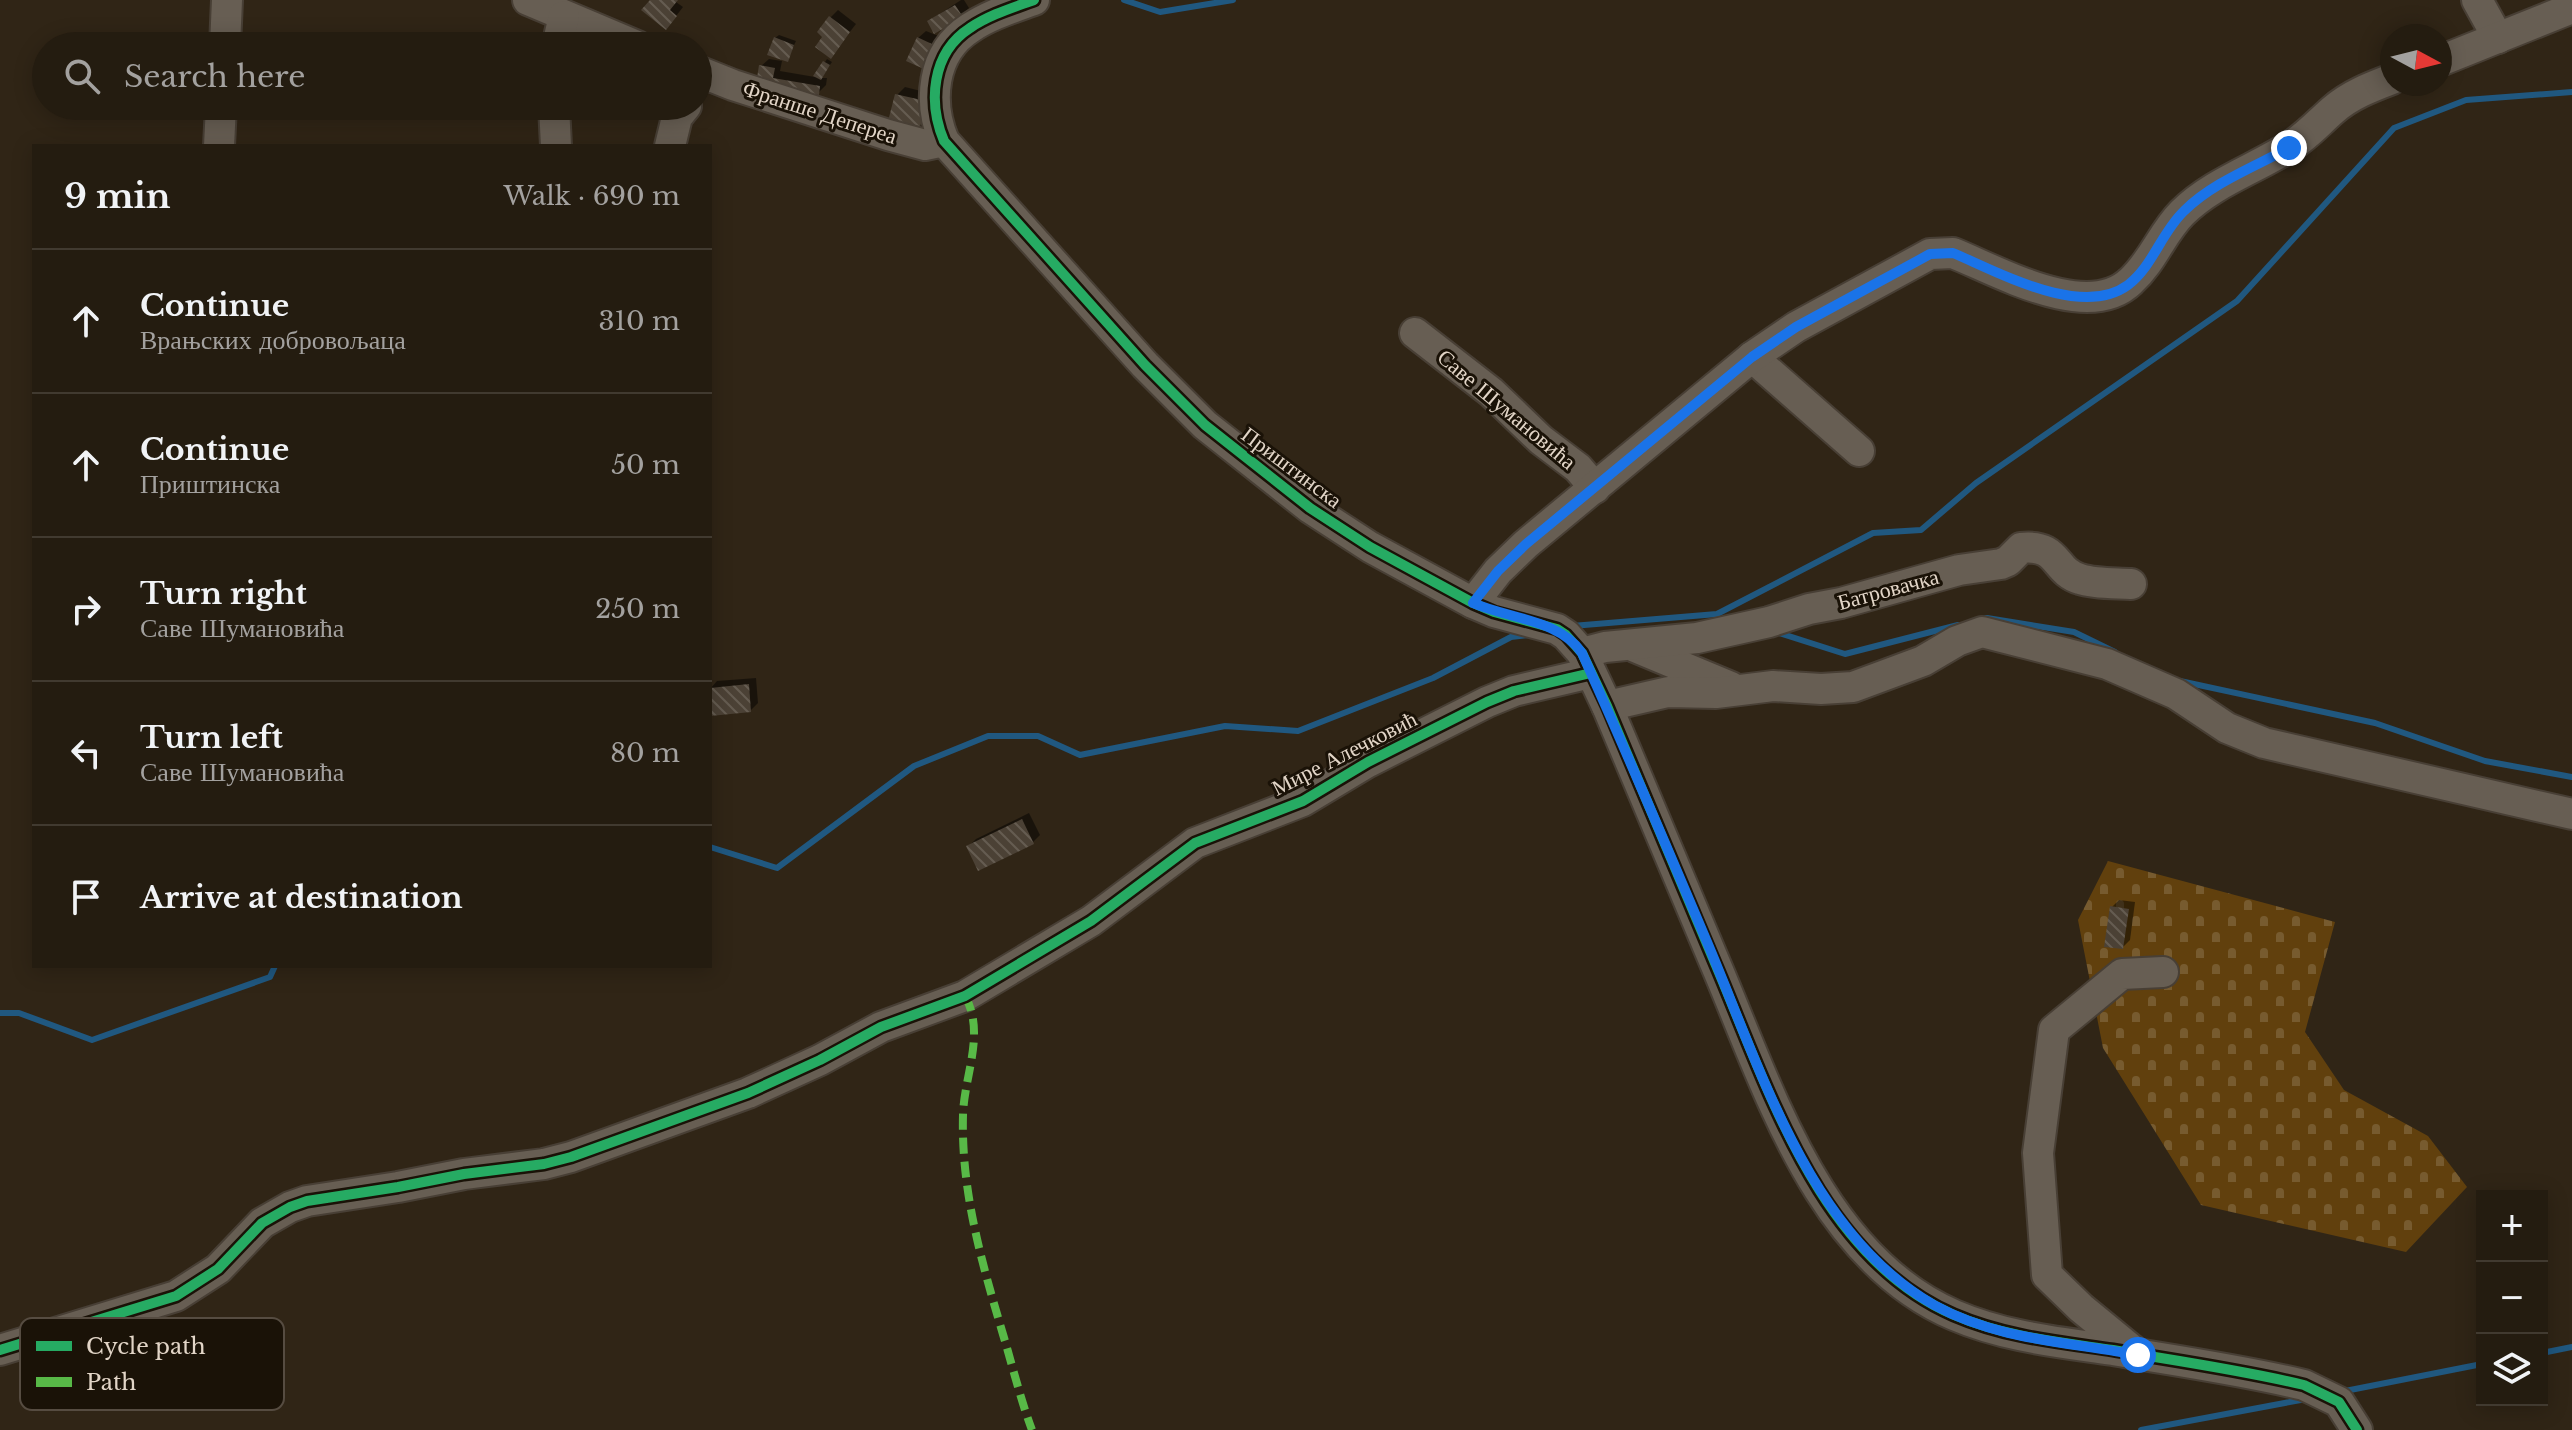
<!DOCTYPE html>
<meta charset="utf-8">
<style>
:root{--surface:#241c10;--page:#2c2519;--text:#f1f3f6;--muted:#a3a19f;--line:#413a30}
body{margin:0;font-family:"Libre Baskerville",serif;background:var(--page);color:var(--text)}
.controls{position:absolute;right:24px;bottom:24px;display:grid;overflow:hidden;border-radius:0px;box-shadow:0 4px 20px #0003}
.controls button{width:72px;height:72px;display:grid;place-items:center;padding:0;border:0;border-bottom:2px solid var(--line);background:var(--surface);color:var(--text);font:40px sans-serif}
.compass{position:absolute;left:2380px;top:24px;width:72px;height:72px;border-radius:50%;background:var(--surface);box-shadow:0 4px 20px #0003;rotate:97deg}
.stop{position:absolute;width:24px;height:24px;margin:-18px;border:6px solid #1a73e8;border-radius:50%;background:#fff}
.stop.end{background:#1a73e8;border-color:#fff;box-shadow:0 2px 8px #0008}
.list{margin:0;padding:0;list-style:none}
h2{display:flex;justify-content:space-between;align-items:center;height:104px;margin:0;padding:0 32px;font-size:34px}
h2 small{font-size:26px;font-weight:400;color:var(--muted)}
.list li{display:grid;grid-template-columns:52px 1fr auto;gap:24px;align-items:center;box-sizing:border-box;height:144px;padding:0 32px;border-top:2px solid var(--line)}
.list b{display:block;font-size:30px;white-space:nowrap}
.list p{margin:0;font-size:26px;white-space:nowrap;color:var(--muted)}
.list em{font-size:26px;font-style:normal;color:var(--muted)}
.icon{flex:none;width:44px;height:44px;fill:none;stroke:currentColor;stroke-width:2;stroke-linecap:round;stroke-linejoin:round}
.map{position:relative;flex:none;width:2572px;height:1430px;overflow:hidden}
.search{position:absolute;background:var(--surface);box-shadow:0 4px 20px #0003;left:32px;top:32px;width:680px;height:88px;display:flex;align-items:center;gap:20px;box-sizing:border-box;padding:0 28px;border-radius:44px;color:var(--muted);font-size:30px}
.panel{position:absolute;background:var(--surface);box-shadow:0 4px 20px #0003;left:32px;top:144px;width:680px;height:824px;border-radius:0px}
.map>svg:first-child{display:block}
</style>
<div class="map">
<svg width="2572" height="1430" viewBox="0 0 2572 1430">
<defs>
<pattern id="cemetery-stones" width="16" height="16" patternUnits="userSpaceOnUse" patternTransform="scale(2)"><rect width="16" height="16" fill="#61400d"/><path d="M2 7V4a2 2 0 0 1 4 0v3zM10 15v-3a2 2 0 0 1 4 0v3z" fill="#775b2f"/></pattern>
<pattern id="building-back-hatch" width="6" height="6" patternUnits="userSpaceOnUse" patternTransform="scale(2)"><rect width="6" height="6" fill="#4b4135"/><path d="M-1 5l2 2M0 0l6 6M5-1l2 2" fill="none" stroke="#655c51"/></pattern>
</defs>
<rect width="100%" height="100%" fill="#302516"/>
<polygon fill="url(#cemetery-stones)" points="2108,861 2335,922 2305,1032 2344,1090 2428,1136 2467,1187 2406,1252 2201,1205 2103,1048 2078,920"/>
<g fill="#0007">
<polygon points="652,0 677,0 676,2 683,7 673,20"/>
<polygon points="961,0 964,0 969,8 961,16 929,21"/>
<polygon points="838,10 856,24 845,38 826,36 831,17"/>
<polygon points="926,31 941,37 931,59 918,38"/>
<polygon points="779,35 796,41 787,60 775,38"/>
<polygon points="769,59 782,61 780,71 815,77 827,59 832,62 821,78 827,78 826,85 818,93 758,83 761,66"/>
<polygon points="905,87 933,94 925,127 917,134 897,95"/>
<polygon points="756,678 758,703 751,710 710,689 717,681"/>
<polygon points="1029,813 1040,835 1032,843 968,847 976,839"/>
<polygon points="2119,900 2135,902 2130,940 2123,947 2112,907"/>
</g>
<g fill="none" stroke-linecap="round" stroke-linejoin="round">
<g stroke="#205880" stroke-width="6">
<polyline points="1124,0 1160,12 1233,0"/>
<polyline points="1980,620 1987,618 2074,632 2115,652"/>
<polyline points="1572,626 1717,614 1873,533 1921,530 1976,483 2237,301 2394,128 2466,100 2572,92"/>
<polyline points="1776,632 1845,654 1958,625"/>
<polyline points="2180,681 2375,723 2485,761 2572,777"/>
<polyline points="710,847 777,868 914,766 988,736 1038,736 1080,755 1225,726 1298,731 1433,678 1511,637 1529,635"/>
<polyline points="0,1013 19,1013 92,1040 270,977 275,966"/>
<polyline points="2542,1353 2572,1347"/>
<polyline points="2340,1392 2482,1364"/>
<polyline points="2141,1430 2306,1399"/>
</g>
</g>
<g fill="url(#building-back-hatch)">
<polygon points="650,0 678,0 670,10 677,16 666,30 641,10"/>
<polygon points="955,5 963,17 934,34 927,21"/>
<polygon points="829,16 850,32 831,59 815,47 822,37 817,32"/>
<polygon points="774,37 794,45 788,62 767,55"/>
<polygon points="917,37 934,45 924,69 906,61"/>
<polygon points="823,61 830,65 821,80 813,76"/>
<polygon points="759,65 775,68 773,78 820,86 819,95 756,85"/>
<polygon points="895,94 926,101 918,137 886,129"/>
<polygon points="749,684 751,712 710,716 710,688"/>
<polygon points="1022,819 1034,844 978,871 966,846"/>
<polygon points="2110,906 2129,909 2123,949 2104,947"/>
</g>
<g fill="none" stroke-linecap="round" stroke-linejoin="round">
<g stroke="#483f35" stroke-width="34">
<g id="minor">
<polyline points="528,0 637,46"/>
<path d="M1034 0C1012 8 989 15 970 28 931 53 928 103 944 141L1145 365 1205 425 1310 508 1370 547 1473 603 1494 612 1557 629 1566 635 1582 653 1607 706C1643 791 1679 877 1715 963 1768 1087 1819 1257 1954 1315 2005 1337 2059 1342 2113 1350 2177 1361 2242 1370 2304 1385L2339 1402 2357 1430"/>
<polyline points="2477,0 2498,38"/>
<polyline points="225,46 227,0"/>
<polyline points="557,46 564,16"/>
<polyline points="2440,61 2572,8"/>
<polyline points="698,71 733,85 888,135 925,145 944,141"/>
<polyline points="554,106 556,146"/>
<polyline points="219,146 221,106"/>
<polyline points="670,146 677,117 686,106"/>
<polyline points="1415,333 1491,392 1541,440 1578,468 1595,488"/>
<polyline points="1752,357 1859,451"/>
<path d="M1473 603 1498 571 1526 544 1752 357 1796 327 1930 254 1953 253C1998 271 2088 323 2131 281 2153 261 2162 233 2182 213 2211 184 2252 170 2286 149 2304 139 2317 124 2333 110 2350 95 2371 87 2392 79"/>
<polyline points="1635,647 1731,687"/>
<path d="M1582 653 1605 647 1697 638 1769 622 1809 609 1841 603 1959 570 2001 564 2008 561 2021 548C2060 544 2053 571 2080 579 2095 584 2115 583 2131 584"/>
<polyline points="1607,706 1668,692 1716,693 1773,686 1821,689 1853,687 1923,661 1957,641 1982,632 2107,664 2176,694 2227,728 2264,743 2572,814"/>
<polyline points="0,1350 176,1296 218,1269 262,1223 290,1207 307,1201 398,1187 464,1174 544,1164 571,1157 748,1093 820,1060 881,1027 965,996 1091,921 1195,843 1303,801 1368,762 1487,702 1514,691 1591,673"/>
<polyline points="2137,1354 2081,1308 2047,1275 2038,1153 2054,1030 2122,974 2163,972"/>
</g>
</g>
<use href="#minor" stroke="#675e53" stroke-width="30"/>
<path stroke="#58b947" stroke-width="8" stroke-dasharray="16 8" stroke-linecap="butt" d="M965 996C986 1033 964 1076 963 1115 961 1190 981 1260 1002 1331 1012 1364 1020 1398 1032 1430"/>
<g stroke="#1a1207" stroke-width="15">
<g id="cycleway">
<path d="M1034 0C1012 8 989 15 970 28 931 53 928 103 944 141L1145 365 1205 425 1310 508 1370 547 1473 603 1494 612 1557 629 1566 635 1582 653 1607 706C1643 791 1679 877 1715 963 1768 1087 1819 1257 1954 1315 2005 1337 2059 1342 2113 1350 2177 1361 2242 1370 2304 1385L2339 1402 2357 1430"/>
<polyline points="0,1350 176,1296 218,1269 262,1223 290,1207 307,1201 398,1187 464,1174 544,1164 571,1157 748,1093 820,1060 881,1027 965,996 1091,921 1195,843 1303,801 1368,762 1487,702 1514,691 1591,673"/>
</g>
</g>
<use href="#cycleway" stroke="#26ab63" stroke-width="10"/>
</g>
<g fill="none" stroke-linecap="round" stroke-linejoin="round">
<path stroke="#1a73e8" stroke-width="10" d="M2138 1355C2069 1342 1997 1340 1934 1305 1809 1234 1760 1067 1707 942 1666 845 1625 748 1582 653 1559 619 1509 619 1473 603L1498 571 1526 544 1752 357 1796 327 1930 254 1953 253C1998 272 2082 319 2128 285 2153 266 2161 233 2184 211 2212 183 2254 167 2289 148"/>
</g>
<g text-anchor="middle" stroke-width="6" stroke-linejoin="round" paint-order="stroke">
<g font-size="22" fill="#e2d5c7" stroke="#1a1207">
<text transform="translate(820 112) rotate(18)" y="8">Франше Депереа</text>
<text transform="translate(1507 409) rotate(40)" y="8">Саве Шумановића</text>
<text transform="translate(1292 467) rotate(37)" y="8">Приштинска</text>
<text transform="translate(1888 589) rotate(-15)" y="8">Батровачка</text>
<text transform="translate(1344 753) rotate(-27)" y="8">Мире Алечковић</text>
</g>
</g>
<rect x="20" y="1318" width="264" height="92" rx="12" fill="#1a1207" stroke="#564c41" stroke-width="2"/>
<rect x="36" y="1341" width="36" height="10" fill="#26ab63"/>
<rect x="36" y="1377" width="36" height="10" fill="#58b947"/>
<g font-size="22" fill="#e2d5c7">
<text x="86" y="1354">Cycle path</text>
<text x="86" y="1390">Path</text>
</g>
</svg>
<div class="controls">
<button>+</button>
<button>−</button>
<button><svg class="icon" aria-label="layers" viewBox="0 0 24 24"><path d="M12 4l9 5-9 5-9-5zM3 14l9 5 9-5"/></svg></button>
</div>
<svg class="compass" viewBox="-18 -18 36 36"><path d="M0-13l5 13h-10z" fill="#e53935"/><path d="M0 13l5-13h-10z" fill="#a3a19f"/></svg>
<div class="stop" style="left:2138px;top:1355px"></div>
<div class="stop end" style="left:2289px;top:148px"></div>
<div class="search"><svg class="icon" aria-label="search" viewBox="0 0 24 24"><circle cx="10" cy="10" r="6"/><path d="M15 15l6 6"/></svg>Search here</div>
<section class="panel">
<h2>9 min<small>Walk · 690 m</small></h2>
<ul class="list">
<li><svg class="icon" aria-label="ahead" viewBox="0 0 24 24"><path d="M12 20V5M6 11l6-6 6 6"/></svg><div><b>Continue</b><p>Врањских добровољаца</p></div><em>310 m</em></li>
<li><svg class="icon" aria-label="ahead" viewBox="0 0 24 24"><path d="M12 20V5M6 11l6-6 6 6"/></svg><div><b>Continue</b><p>Приштинска</p></div><em>50 m</em></li>
<li><svg class="icon" aria-label="right" viewBox="0 0 24 24"><path d="M7 20v-9h11M14 6l5 5-5 5"/></svg><div><b>Turn right</b><p>Саве Шумановића</p></div><em>250 m</em></li>
<li><svg class="icon" aria-label="left" viewBox="0 0 24 24"><path d="M17 20v-9H6M10 6l-5 5 5 5"/></svg><div><b>Turn left</b><p>Саве Шумановића</p></div><em>80 m</em></li>
<li><svg class="icon" aria-label="arrive" viewBox="0 0 24 24"><path d="M6 21V4h12l-3 4 3 4H6"/></svg><div><b>Arrive at destination</b></div></li>
</ul>
</section>
</div>
